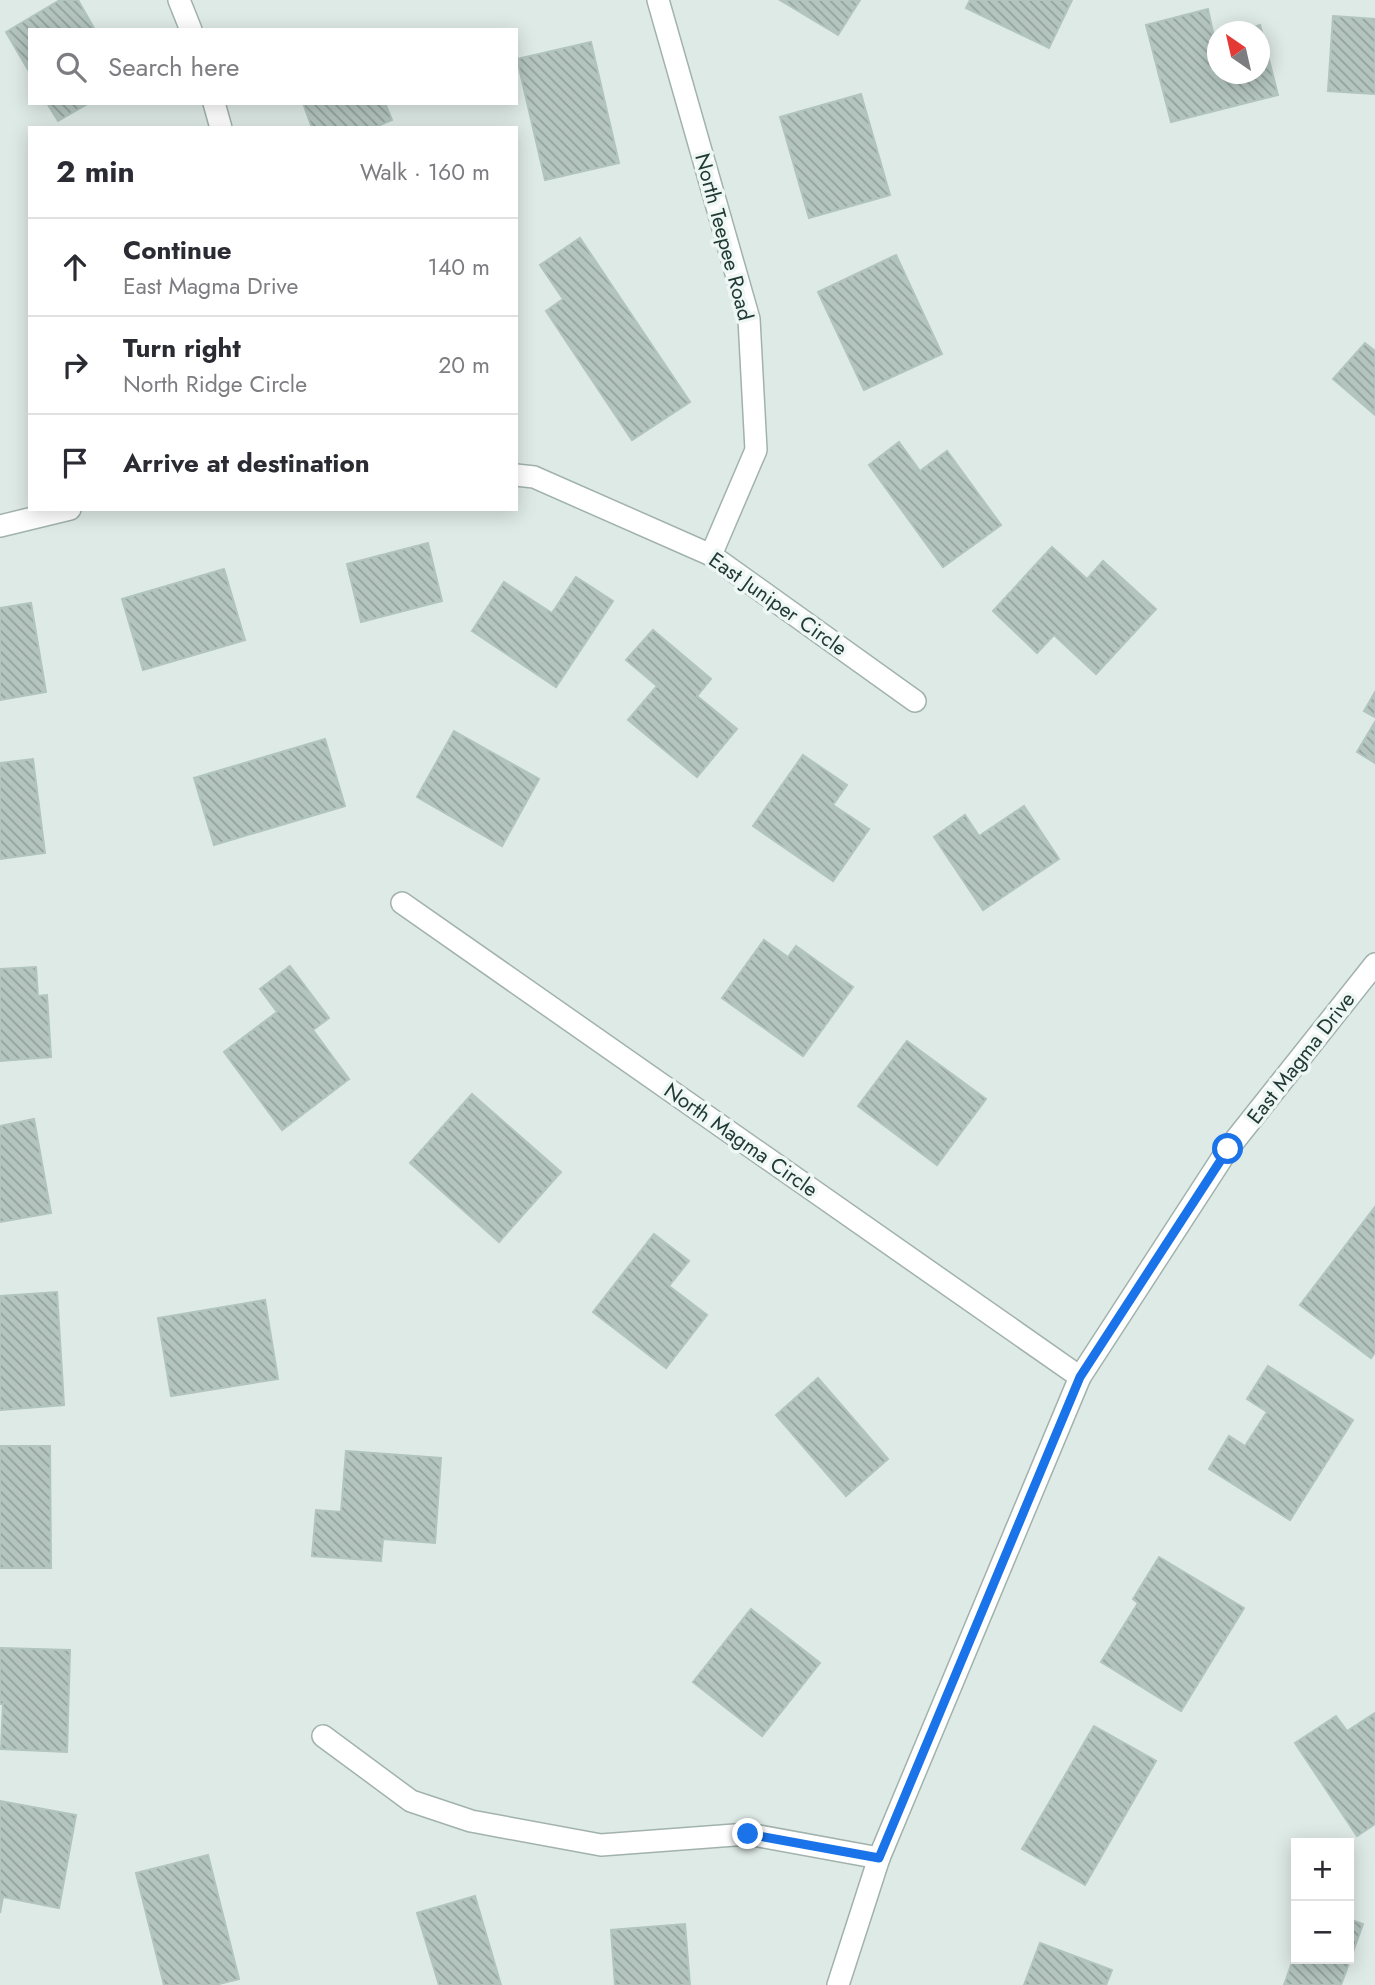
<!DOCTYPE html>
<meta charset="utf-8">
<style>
:root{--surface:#fff;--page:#f2f2f3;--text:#2b2b33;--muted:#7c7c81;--line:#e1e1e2}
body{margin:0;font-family:Jost,sans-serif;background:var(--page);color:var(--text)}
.controls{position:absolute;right:21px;bottom:21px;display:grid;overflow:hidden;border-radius:0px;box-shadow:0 4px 18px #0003}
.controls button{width:63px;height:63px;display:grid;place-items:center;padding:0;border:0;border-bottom:2px solid var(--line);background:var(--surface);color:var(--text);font:35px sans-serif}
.compass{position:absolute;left:1207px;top:21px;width:63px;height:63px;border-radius:50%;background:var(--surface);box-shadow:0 4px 18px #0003;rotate:326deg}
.stop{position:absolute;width:21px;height:21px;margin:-16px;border:5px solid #1a73e8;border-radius:50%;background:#fff}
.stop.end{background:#1a73e8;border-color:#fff;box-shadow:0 2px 7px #0008}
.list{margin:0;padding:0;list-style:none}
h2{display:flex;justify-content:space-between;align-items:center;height:91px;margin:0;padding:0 28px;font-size:30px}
h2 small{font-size:23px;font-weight:400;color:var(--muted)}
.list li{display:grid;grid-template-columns:46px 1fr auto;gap:21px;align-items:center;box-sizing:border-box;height:98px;padding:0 28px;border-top:2px solid var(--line)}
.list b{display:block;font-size:26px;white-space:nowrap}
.list p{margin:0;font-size:23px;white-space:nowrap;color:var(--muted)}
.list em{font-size:23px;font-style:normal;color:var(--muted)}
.icon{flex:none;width:38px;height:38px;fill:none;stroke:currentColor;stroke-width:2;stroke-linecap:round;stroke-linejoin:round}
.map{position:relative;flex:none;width:1375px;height:1985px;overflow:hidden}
.search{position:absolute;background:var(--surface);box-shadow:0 4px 18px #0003;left:28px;top:28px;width:490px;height:77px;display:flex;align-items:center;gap:18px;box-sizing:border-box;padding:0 24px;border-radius:0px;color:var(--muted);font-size:26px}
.panel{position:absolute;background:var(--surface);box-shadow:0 4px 18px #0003;left:28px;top:126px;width:490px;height:385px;border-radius:0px}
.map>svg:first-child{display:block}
</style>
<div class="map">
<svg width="1375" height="1985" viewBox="0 0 1375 1985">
<defs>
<pattern id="building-back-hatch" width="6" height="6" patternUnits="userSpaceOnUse" patternTransform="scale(1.75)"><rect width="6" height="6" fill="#b4c5bf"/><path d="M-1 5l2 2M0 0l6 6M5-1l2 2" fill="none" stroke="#92a19c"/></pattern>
</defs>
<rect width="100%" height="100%" fill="#deeae6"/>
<g fill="url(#building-back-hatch)" stroke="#b1c4be" stroke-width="2">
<polygon points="60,0 78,0 95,30 30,30 30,73 6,32"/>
<polygon points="780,0 860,0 838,35"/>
<polygon points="970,0 1072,0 1049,48 966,8"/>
<polygon points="1208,9 1214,37 1218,36 1218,74 1260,74 1260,32 1237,32 1260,25 1278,95 1171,122 1146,25"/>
<polygon points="1333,16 1375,19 1375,94 1328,91"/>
<polygon points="591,42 619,163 545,180 517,59"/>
<polygon points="861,94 890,195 809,218 780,117"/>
<polygon points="47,103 89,103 58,121"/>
<polygon points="303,103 385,103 392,120 373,128 312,128"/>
<polygon points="580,238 690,402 632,440 546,311 563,299 540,265"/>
<polygon points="896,255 942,354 864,390 818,292"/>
<polygon points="1365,343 1375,351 1375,415 1333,379"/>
<polygon points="899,442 920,471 947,451 1001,525 943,567 869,465"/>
<polygon points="428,543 442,601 361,622 347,564"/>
<polygon points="1052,547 1087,579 1103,561 1156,609 1096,674 1054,635 1037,653 993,611"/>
<polygon points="224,569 245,640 143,670 122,599"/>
<polygon points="576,577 613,601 556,687 472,631 504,582 552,613"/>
<polygon points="31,603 46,692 0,700 0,608"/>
<polygon points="653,630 711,679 697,696 737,729 697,777 628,720 657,686 626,660"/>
<polygon points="1375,692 1375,717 1364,711"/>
<polygon points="1375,722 1375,763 1357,752"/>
<polygon points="454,731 539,779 502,846 417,797"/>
<polygon points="325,739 345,806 214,845 194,778"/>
<polygon points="803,755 847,785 833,805 869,829 833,881 753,826"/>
<polygon points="33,759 45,853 0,859 0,763"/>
<polygon points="1024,806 1059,859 983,910 934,837 965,815 979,836"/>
<polygon points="764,940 788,957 796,946 853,987 803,1056 722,998"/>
<polygon points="290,966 329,1018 313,1030 349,1079 282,1130 224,1052 277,1012 260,989"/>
<polygon points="36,967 38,996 47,995 51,1057 0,1061 0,969"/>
<polygon points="907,1041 986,1099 937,1165 858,1106"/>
<polygon points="472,1094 561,1172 499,1242 410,1163"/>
<polygon points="34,1119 51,1213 0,1222 0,1126"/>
<polygon points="1375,1207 1375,1353 1371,1358 1300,1305"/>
<polygon points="654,1234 689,1261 669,1286 707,1315 666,1368 593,1312"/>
<polygon points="57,1292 64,1405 0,1410 0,1296"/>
<polygon points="265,1300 278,1379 171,1396 158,1318"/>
<polygon points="1268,1366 1353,1420 1290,1520 1209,1469 1229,1436 1245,1446 1267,1412 1247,1399"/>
<polygon points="818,1378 888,1459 846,1496 776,1415"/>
<polygon points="0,1446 50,1446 51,1568 0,1568"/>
<polygon points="346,1451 441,1458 435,1543 383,1539 381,1561 312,1556 316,1510 341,1512"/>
<polygon points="1159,1557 1244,1608 1181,1711 1101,1662 1138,1603 1133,1599"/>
<polygon points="751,1609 820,1663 762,1736 693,1682"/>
<polygon points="0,1648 70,1650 67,1752 1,1749 3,1704 0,1704"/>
<polygon points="1375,1713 1375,1824 1357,1836 1295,1743 1336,1716 1347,1731"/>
<polygon points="1094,1726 1156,1761 1085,1885 1022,1849"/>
<polygon points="0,1801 76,1815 59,1908 3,1897 0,1913"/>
<polygon points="208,1855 239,1979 215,1985 164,1985 136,1873"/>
<polygon points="475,1896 501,1985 439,1985 417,1913"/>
<polygon points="1349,1919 1363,1924 1341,1985 1284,1985 1296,1951 1296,1959 1349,1959"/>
<polygon points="685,1924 690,1985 615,1985 611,1930"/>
<polygon points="1040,1943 1112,1970 1106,1985 1024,1985"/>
</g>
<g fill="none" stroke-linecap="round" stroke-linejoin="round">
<g stroke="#a1b2ad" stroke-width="24">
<g id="street">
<polyline points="179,0 191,30"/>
<polyline points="658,0 749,319 756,450 711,555"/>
<polyline points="214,103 221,128"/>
<polyline points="516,475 534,477 711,555 915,701"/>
<polyline points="0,526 70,509"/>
<polyline points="402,903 1080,1377"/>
<polyline points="323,1736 411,1801 471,1821 601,1845 748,1834 879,1858"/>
<polyline points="838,1985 879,1858 1080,1377 1228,1149 1375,964"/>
</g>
</g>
<use href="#street" stroke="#fff" stroke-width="21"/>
</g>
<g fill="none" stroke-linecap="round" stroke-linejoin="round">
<polyline stroke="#1a73e8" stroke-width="9" points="748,1834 879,1858 1080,1377 1228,1149"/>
</g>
<g text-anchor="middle" stroke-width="7" stroke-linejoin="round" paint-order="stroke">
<g font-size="21" fill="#203a35" stroke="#eff7f4">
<text transform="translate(724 237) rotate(75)" y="7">North Teepee Road</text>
<text transform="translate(778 604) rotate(35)" y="7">East Juniper Circle</text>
<text transform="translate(1301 1058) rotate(-52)" y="7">East Magma Drive</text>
<text transform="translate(741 1140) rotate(35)" y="7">North Magma Circle</text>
</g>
</g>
</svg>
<div class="controls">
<button>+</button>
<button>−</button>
</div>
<svg class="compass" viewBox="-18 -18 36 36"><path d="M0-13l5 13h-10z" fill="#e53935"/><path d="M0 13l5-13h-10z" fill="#7c7c81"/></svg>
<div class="stop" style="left:1228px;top:1149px"></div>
<div class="stop end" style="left:748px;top:1834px"></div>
<div class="search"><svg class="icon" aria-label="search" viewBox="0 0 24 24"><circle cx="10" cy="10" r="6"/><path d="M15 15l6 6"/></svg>Search here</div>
<section class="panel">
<h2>2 min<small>Walk · 160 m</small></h2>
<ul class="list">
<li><svg class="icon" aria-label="ahead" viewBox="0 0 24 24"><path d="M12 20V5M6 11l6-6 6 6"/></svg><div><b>Continue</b><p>East Magma Drive</p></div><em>140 m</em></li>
<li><svg class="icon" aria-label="right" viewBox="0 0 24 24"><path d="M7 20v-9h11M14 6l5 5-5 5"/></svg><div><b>Turn right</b><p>North Ridge Circle</p></div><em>20 m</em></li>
<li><svg class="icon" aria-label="arrive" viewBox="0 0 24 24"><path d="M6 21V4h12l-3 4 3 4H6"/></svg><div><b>Arrive at destination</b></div></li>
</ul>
</section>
</div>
